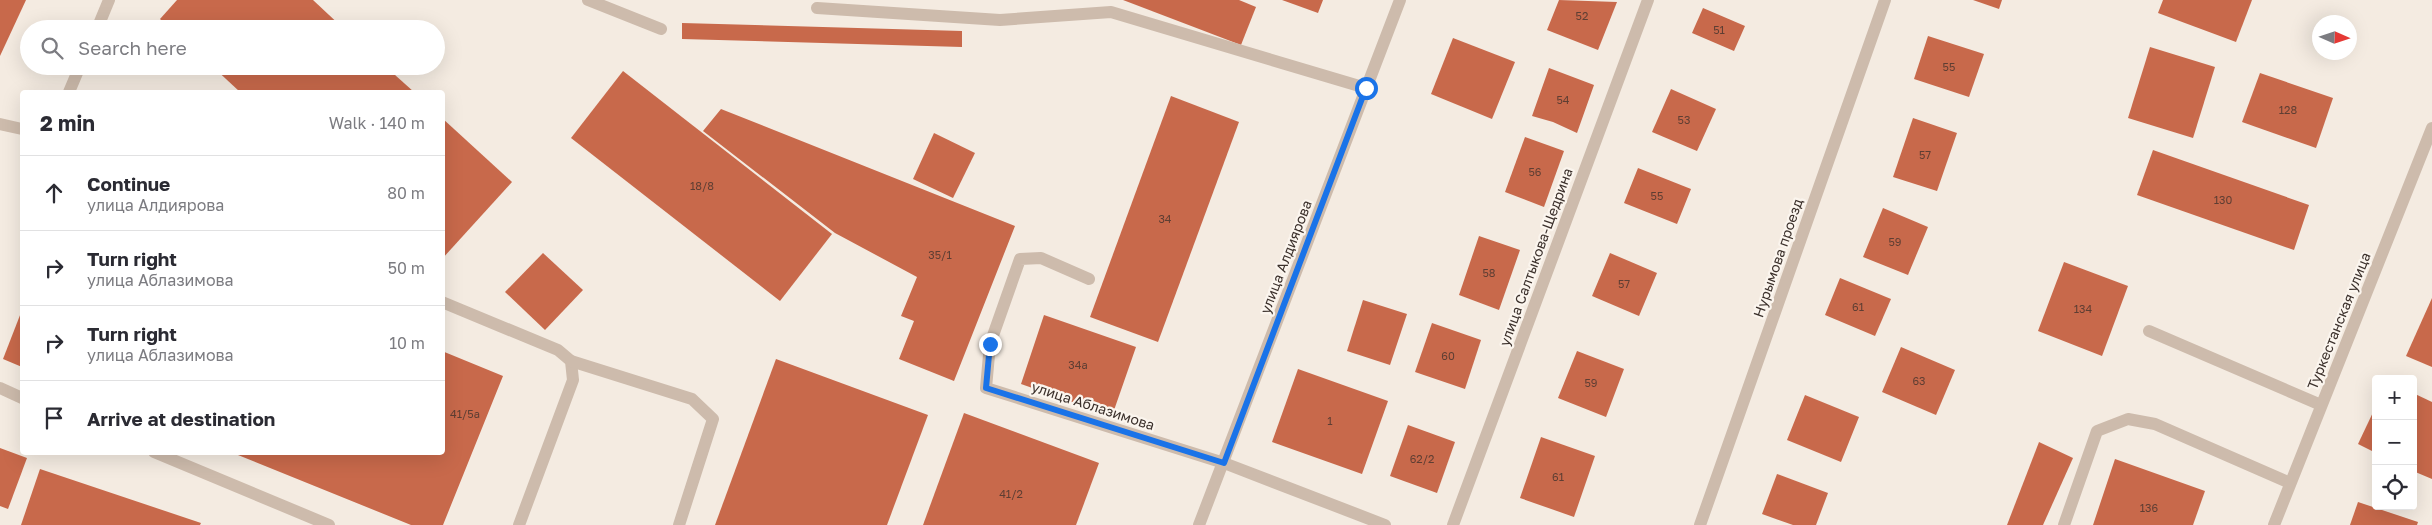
<!DOCTYPE html>
<meta charset="utf-8">
<style>
:root{--surface:#fff;--page:#f2f2f3;--text:#2b2b33;--muted:#7c7c81;--line:#e1e1e2}
body{margin:0;font-family:"Golos Text",sans-serif;background:var(--page);color:var(--text)}
.controls{position:absolute;right:15px;bottom:15px;display:grid;overflow:hidden;border-radius:5px;box-shadow:0 5px 20px #0002}
.controls button{width:45px;height:45px;display:grid;place-items:center;padding:0;border:0;border-bottom:1px solid var(--line);background:var(--surface);color:var(--text);font:25px sans-serif}
.compass{position:absolute;left:2312px;top:15px;width:45px;height:45px;border-radius:50%;background:var(--surface);box-shadow:0 5px 20px #0002;rotate:93deg}
.stop{position:absolute;width:15px;height:15px;margin:-11px;border:4px solid #1a73e8;border-radius:50%;background:#fff}
.stop.end{background:#1a73e8;border-color:#fff;box-shadow:0 1px 5px #0008}
.list{margin:0;padding:0;list-style:none}
h2{display:flex;justify-content:space-between;align-items:center;height:65px;margin:0;padding:0 20px;font-size:21px}
h2 small{font-size:16px;font-weight:400;color:var(--muted)}
.list li{display:grid;grid-template-columns:32px 1fr auto;gap:15px;align-items:center;box-sizing:border-box;height:75px;padding:0 20px;border-top:1px solid var(--line)}
.list b{display:block;font-size:19px;white-space:nowrap}
.list p{margin:0;font-size:16px;white-space:nowrap;color:var(--muted)}
.list em{font-size:16px;font-style:normal;color:var(--muted)}
.icon{flex:none;width:28px;height:28px;fill:none;stroke:currentColor;stroke-width:2;stroke-linecap:round;stroke-linejoin:round}
.map{position:relative;flex:none;width:2432px;height:525px;overflow:hidden}
.search{position:absolute;background:var(--surface);box-shadow:0 5px 20px #0002;left:20px;top:20px;width:425px;height:55px;display:flex;align-items:center;gap:12px;box-sizing:border-box;padding:0 18px;border-radius:28px;color:var(--muted);font-size:19px}
.panel{position:absolute;background:var(--surface);box-shadow:0 5px 20px #0002;left:20px;top:90px;width:425px;height:365px;border-radius:5px}
.map>svg:first-child{display:block}
</style>
<div class="map">
<svg width="2432" height="525" viewBox="0 0 2432 525">
<rect width="100%" height="100%" fill="#f4ebe1"/>
<g fill="#c8694b">
<polygon points="0,0 26,0 0,56"/>
<polygon points="177,0 313,0 344,29 170,29 160,19"/>
<polygon points="1123,0 1239,0 1256,7 1241,45"/>
<polygon points="1282,0 1323,0 1318,13"/>
<polygon points="1559,0 1617,2 1598,50 1547,30"/>
<polygon points="1973,0 2002,0 1999,9"/>
<polygon points="2163,0 2252,0 2236,42 2158,13"/>
<polygon points="1703,8 1745,26 1734,51 1692,33"/>
<polygon points="682,23 962,31 962,47 682,39"/>
<polygon points="1928,36 1984,54 1969,97 1914,79"/>
<polygon points="1453,38 1515,62 1492,119 1431,94"/>
<polygon points="2150,47 2215,67 2193,138 2128,118"/>
<polygon points="212,66 385,66 414,92 240,92"/>
<polygon points="1549,68 1594,85 1577,133 1553,122 1532,116"/>
<polygon points="623,71 832,234 780,301 571,138"/>
<polygon points="2260,73 2333,98 2316,148 2242,122"/>
<polygon points="1671,89 1716,109 1697,151 1652,132"/>
<polygon points="1171,96 1239,122 1158,342 1090,317"/>
<polygon points="721,109 1015,226 954,381 899,359 914,321 901,316 917,277 835,233 703,131"/>
<polygon points="442,118 512,182 442,259"/>
<polygon points="1913,118 1957,133 1937,191 1893,177"/>
<polygon points="934,133 975,153 953,198 913,179"/>
<polygon points="1525,137 1564,151 1544,207 1505,192"/>
<polygon points="2153,150 2309,205 2294,250 2137,195"/>
<polygon points="1638,168 1691,189 1677,224 1624,203"/>
<polygon points="1883,208 1928,227 1908,275 1863,257"/>
<polygon points="1479,236 1520,250 1499,310 1459,295"/>
<polygon points="543,253 583,290 545,330 505,292"/>
<polygon points="1610,253 1657,273 1639,316 1592,296"/>
<polygon points="2064,262 2128,286 2102,356 2038,331"/>
<polygon points="1840,278 1891,299 1875,336 1825,315"/>
<polygon points="2432,298 2432,367 2406,356"/>
<polygon points="1363,300 1407,314 1390,365 1347,351"/>
<polygon points="22,310 22,367 3,359"/>
<polygon points="1044,315 1136,347 1112,416 1021,384"/>
<polygon points="1432,323 1481,340 1465,389 1415,372"/>
<polygon points="1901,347 1955,370 1936,415 1882,392"/>
<polygon points="442,351 503,376 443,525 411,525 233,453 442,452"/>
<polygon points="1577,351 1624,369 1606,417 1558,398"/>
<polygon points="776,359 928,415 887,525 715,525"/>
<polygon points="1298,369 1388,401 1362,474 1272,442"/>
<polygon points="2413,393 2432,402 2432,479 2413,471"/>
<polygon points="1805,395 1859,417 1841,462 1787,440"/>
<polygon points="2376,406 2376,453 2358,444"/>
<polygon points="964,413 1099,463 1076,525 923,525"/>
<polygon points="1408,425 1455,442 1437,493 1390,476"/>
<polygon points="1541,437 1595,456 1574,517 1520,498"/>
<polygon points="2039,442 2073,458 2043,525 2007,525"/>
<polygon points="0,448 27,458 8,509 0,506"/>
<polygon points="2115,459 2205,491 2193,525 2093,525"/>
<polygon points="40,469 201,523 200,525 21,525"/>
<polygon points="1777,474 1828,493 1816,525 1793,525 1762,514"/>
<polygon points="2358,502 2418,522 2417,525 2350,525"/>
</g>
<g fill="none" stroke-linecap="round" stroke-linejoin="round">
<g stroke="#cdbbac" stroke-width="12">
<polyline points="588,0 661,29"/>
<polyline points="817,8 1000,20 1111,12 1366,88"/>
<polyline points="97,29 109,0"/>
<polyline points="69,92 80,66"/>
<polyline points="0,124 22,129"/>
<polyline points="1089,279 1041,258 1020,259 990,344 986,388 1224,463 1385,525"/>
<polyline points="442,302 558,350 571,361 573,380 519,525"/>
<polyline points="2149,331 2321,405"/>
<polyline points="571,361 692,399 713,419 679,525"/>
<polyline points="0,388 22,398"/>
<polyline points="154,452 329,525"/>
<polyline points="1199,525 1400,0"/>
<polyline points="1453,525 1648,0"/>
<polyline points="1700,525 1885,0"/>
<polyline points="2064,525 2097,431 2128,419 2155,424 2290,483"/>
<polyline points="2274,525 2432,128"/>
</g>
</g>
<g fill="none" stroke-linecap="round" stroke-linejoin="round">
<polyline stroke="#1a73e8" stroke-width="6" points="990,344 986,388 1224,463 1366,88"/>
</g>
<g text-anchor="middle" stroke-width="4.5" stroke-linejoin="round" paint-order="stroke">
<g font-size="11" fill="#5e3e33">
<text x="1582" y="20">52</text>
<text x="1719" y="34">51</text>
<text x="1949" y="71">55</text>
<text x="1563" y="104">54</text>
<text x="2288" y="114">128</text>
<text x="1684" y="124">53</text>
<text x="1925" y="159">57</text>
<text x="1535" y="176">56</text>
<text x="702" y="190">18/8</text>
<text x="1657" y="200">55</text>
<text x="2223" y="204">130</text>
<text x="1165" y="223">34</text>
<text x="1895" y="246">59</text>
<text x="940" y="259">35/1</text>
<text x="1489" y="277">58</text>
<text x="1624" y="288">57</text>
<text x="1858" y="311">61</text>
<text x="2083" y="313">134</text>
<text x="1448" y="360">60</text>
<text x="1078" y="369">34а</text>
<text x="1919" y="385">63</text>
<text x="1591" y="387">59</text>
<text x="465" y="418">41/5а</text>
<text x="1330" y="425">1</text>
<text x="1422" y="463">62/2</text>
<text x="1558" y="481">61</text>
<text x="1011" y="498">41/2</text>
<text x="2149" y="512">136</text>
</g>
<g font-size="14" fill="#3b302b" stroke="#fbf5ee">
<text transform="translate(1286 257) rotate(-69)" y="5">улица Алдиярова</text>
<text transform="translate(1536 257) rotate(-70)" y="5">улица Салтыкова-Щедрина</text>
<text transform="translate(1778 258) rotate(-71)" y="5">Нурымова проезд</text>
<text transform="translate(2339 321) rotate(-68)" y="5">Туркестанская улица</text>
<text transform="translate(1093 406) rotate(18)" y="5">улица Аблазимова</text>
</g>
</g>
</svg>
<div class="controls">
<button>+</button>
<button>−</button>
<button><svg class="icon" aria-label="locate" viewBox="0 0 24 24"><circle cx="12" cy="12" r="6"/><path d="M12 2v4M12 18v4M2 12h4M18 12h4"/></svg></button>
</div>
<svg class="compass" viewBox="-18 -18 36 36"><path d="M0-13l5 13h-10z" fill="#e53935"/><path d="M0 13l5-13h-10z" fill="#7c7c81"/></svg>
<div class="stop" style="left:1366px;top:88px"></div>
<div class="stop end" style="left:990px;top:344px"></div>
<div class="search"><svg class="icon" aria-label="search" viewBox="0 0 24 24"><circle cx="10" cy="10" r="6"/><path d="M15 15l6 6"/></svg>Search here</div>
<section class="panel">
<h2>2 min<small>Walk · 140 m</small></h2>
<ul class="list">
<li><svg class="icon" aria-label="ahead" viewBox="0 0 24 24"><path d="M12 20V5M6 11l6-6 6 6"/></svg><div><b>Continue</b><p>улица Алдиярова</p></div><em>80 m</em></li>
<li><svg class="icon" aria-label="right" viewBox="0 0 24 24"><path d="M7 20v-9h11M14 6l5 5-5 5"/></svg><div><b>Turn right</b><p>улица Аблазимова</p></div><em>50 m</em></li>
<li><svg class="icon" aria-label="right" viewBox="0 0 24 24"><path d="M7 20v-9h11M14 6l5 5-5 5"/></svg><div><b>Turn right</b><p>улица Аблазимова</p></div><em>10 m</em></li>
<li><svg class="icon" aria-label="arrive" viewBox="0 0 24 24"><path d="M6 21V4h12l-3 4 3 4H6"/></svg><div><b>Arrive at destination</b></div></li>
</ul>
</section>
</div>
